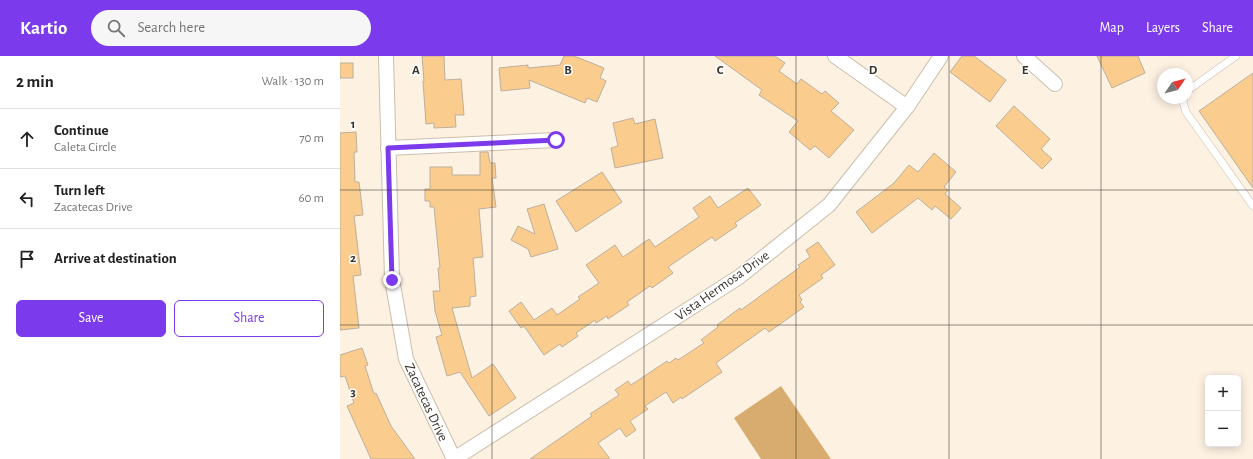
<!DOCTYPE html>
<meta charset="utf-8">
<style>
:root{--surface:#fff;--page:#f6f6f6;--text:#222;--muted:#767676;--line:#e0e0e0;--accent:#7c3aed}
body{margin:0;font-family:"Alegreya Sans",sans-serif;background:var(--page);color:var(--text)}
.controls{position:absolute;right:12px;bottom:12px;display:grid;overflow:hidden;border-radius:6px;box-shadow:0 2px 10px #0003}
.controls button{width:36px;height:36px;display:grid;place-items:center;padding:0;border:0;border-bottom:1px solid var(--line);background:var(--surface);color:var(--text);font:20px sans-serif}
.compass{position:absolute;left:817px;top:12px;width:36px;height:36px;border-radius:50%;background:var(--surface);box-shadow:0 2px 10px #0003;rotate:55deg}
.stop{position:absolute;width:12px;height:12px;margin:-9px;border:3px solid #7c3aed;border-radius:50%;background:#fff}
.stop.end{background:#7c3aed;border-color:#fff;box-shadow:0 1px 4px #0008}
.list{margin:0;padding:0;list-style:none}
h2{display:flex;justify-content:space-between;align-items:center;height:52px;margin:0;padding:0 16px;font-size:17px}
h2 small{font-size:13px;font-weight:400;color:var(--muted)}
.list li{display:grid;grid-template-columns:26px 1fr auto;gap:12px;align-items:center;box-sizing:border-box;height:60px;padding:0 16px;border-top:1px solid var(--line)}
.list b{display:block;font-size:15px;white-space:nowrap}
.list p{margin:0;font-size:13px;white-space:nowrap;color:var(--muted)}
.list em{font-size:13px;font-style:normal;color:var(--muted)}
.actions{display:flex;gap:8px;padding:12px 16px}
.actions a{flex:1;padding:9px 0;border:1px solid var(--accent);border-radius:6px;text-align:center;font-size:14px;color:var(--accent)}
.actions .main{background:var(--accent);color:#fff}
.icon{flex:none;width:22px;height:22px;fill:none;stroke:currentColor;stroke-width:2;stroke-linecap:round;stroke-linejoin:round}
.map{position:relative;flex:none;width:913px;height:403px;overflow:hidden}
header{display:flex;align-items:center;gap:24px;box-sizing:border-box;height:56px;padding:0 20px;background:var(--accent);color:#fff}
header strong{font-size:19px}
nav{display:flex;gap:22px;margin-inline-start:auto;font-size:14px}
.search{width:280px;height:36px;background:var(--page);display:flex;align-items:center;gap:10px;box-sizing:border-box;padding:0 14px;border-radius:22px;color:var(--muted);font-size:15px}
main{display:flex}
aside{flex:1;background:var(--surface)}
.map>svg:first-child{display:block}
</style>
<header>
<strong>Kartio</strong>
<div class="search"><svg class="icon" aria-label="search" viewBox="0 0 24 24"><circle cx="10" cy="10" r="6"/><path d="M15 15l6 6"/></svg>Search here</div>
<nav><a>Map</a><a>Layers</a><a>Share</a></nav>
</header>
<main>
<aside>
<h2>2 min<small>Walk · 130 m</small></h2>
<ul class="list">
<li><svg class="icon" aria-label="ahead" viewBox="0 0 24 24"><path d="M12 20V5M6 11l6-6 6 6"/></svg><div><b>Continue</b><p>Caleta Circle</p></div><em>70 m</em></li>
<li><svg class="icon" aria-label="left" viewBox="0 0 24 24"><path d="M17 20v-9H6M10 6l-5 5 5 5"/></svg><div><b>Turn left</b><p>Zacatecas Drive</p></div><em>60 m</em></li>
<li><svg class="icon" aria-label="arrive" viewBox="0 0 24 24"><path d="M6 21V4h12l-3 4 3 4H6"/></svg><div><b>Arrive at destination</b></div></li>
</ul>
<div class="actions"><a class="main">Save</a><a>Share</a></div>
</aside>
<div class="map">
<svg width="913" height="403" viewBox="0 0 913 403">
<rect width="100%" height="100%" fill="#fdf1e2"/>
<polygon fill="#d8ab6e" points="441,330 491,403 421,403 394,362"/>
<g fill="#facc8e" stroke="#bdaf9d">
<polygon points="82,0 104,0 105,24 121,23 124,59 115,59 116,71 94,72 94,67 86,68 83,25 84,25"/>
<polygon points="224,0 234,0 264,12 260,22 266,25 257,46 247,42 245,47 189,24 190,32 161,35 159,12 188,9 188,12 220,9"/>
<polygon points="375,0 435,0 445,7 439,15 457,28 461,23 482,38 485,35 499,47 491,55 514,74 489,102 475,90 470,94 449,76 458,65 419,39 422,34"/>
<polygon points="622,0 634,0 666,24 650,46 610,16"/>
<polygon points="757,0 798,0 805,17 772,32"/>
<rect x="0" y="7" width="13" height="15"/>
<polygon points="913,17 913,132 859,55"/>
<polygon points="674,50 710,83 701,93 712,103 702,113 656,70"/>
<polygon points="293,62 295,68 315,63 323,102 275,112 271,92 278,90 273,67"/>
<polygon points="16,76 17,96 14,96 15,126 19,126 23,159 14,160 21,219 13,220 19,272 0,274 0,77"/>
<polygon points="140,96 148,96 150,107 155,107 156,122 152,122 156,151 139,153 143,201 133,202 136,240 130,241 130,250 112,252 132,322 153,308 176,342 149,360 120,316 107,320 96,281 102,279 95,255 93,235 100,235 98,212 100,212 94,151 90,151 90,145 85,145 85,133 90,133 90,111 112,111 112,119 140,119"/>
<polygon points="594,97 616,116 604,131 608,134 605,138 621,152 611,163 595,150 592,154 578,142 532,177 516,156 554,127 569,109 578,116"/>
<polygon points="262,116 282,146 236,176 216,145"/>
<polygon points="408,132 421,149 395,167 397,170 375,185 372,181 328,211 333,217 312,232 310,230 287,246 289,249 268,263 267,260 256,267 255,264 236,277 238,280 222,291 220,288 204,299 184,270 181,272 169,255 181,246 194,264 212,252 217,259 240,243 238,241 259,227 246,209 275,189 283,201 309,183 315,191 359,161 353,152 370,140 378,152"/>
<polygon points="204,148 218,193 191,201 188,193 171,184 178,170 195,178 187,153"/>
<polygon points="478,186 495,209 481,219 483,222 459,239 462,244 460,246 464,251 429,276 425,272 376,307 382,316 342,343 341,341 333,347 326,336 305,350 308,353 290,365 296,374 286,381 280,372 258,387 270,403 190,403 252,360 250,358 279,339 275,334 288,325 291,329 327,305 329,307 336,302 338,304 364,287 361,284 378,271 377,269 400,252 401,254 460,211 458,209 470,201 466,194"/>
<polygon points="22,292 28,309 25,310 34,338 36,337 51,370 75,403 31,403 7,350 14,347 5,320 0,321 0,299"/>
</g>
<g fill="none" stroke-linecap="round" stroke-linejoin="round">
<g stroke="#ccbeac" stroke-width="8">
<g id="lane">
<polyline points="847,35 896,0"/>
<polyline points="844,42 843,46 846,56 913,150"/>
</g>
</g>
<g stroke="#ccbeac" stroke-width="16">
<g id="street">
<polyline points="46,0 52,223 66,303 114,403"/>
<polyline points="495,0 567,51"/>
<polyline points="684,0 715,28"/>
<polyline points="48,92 216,84"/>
<polyline points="114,403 399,221 489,149 567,51 601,0"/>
</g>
</g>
<use href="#lane" stroke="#fff" stroke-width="7"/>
<use href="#street" stroke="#fff" stroke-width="14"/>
</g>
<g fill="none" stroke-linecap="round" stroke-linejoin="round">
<polyline stroke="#7c3aed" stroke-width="5" points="52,224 48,92 216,84"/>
</g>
<path fill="none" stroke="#38332b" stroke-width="1" stroke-opacity="0.55" d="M152 0V403M304 0V403M456 0V403M609 0V403M761 0V403M0 134H913M0 269H913"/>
<g text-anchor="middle" stroke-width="3" stroke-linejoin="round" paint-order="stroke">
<g font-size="14" fill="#38332b" stroke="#fff">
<text transform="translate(382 229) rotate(-35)" y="5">Vista Hermosa Drive</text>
<text transform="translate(87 346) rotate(65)" y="5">Zacatecas Drive</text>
</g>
</g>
<g font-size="13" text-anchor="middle" font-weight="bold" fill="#38332b" stroke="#fff" stroke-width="3" stroke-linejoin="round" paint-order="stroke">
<text x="76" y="18">A</text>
<text x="228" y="18">B</text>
<text x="380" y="18">C</text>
<text x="533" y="18">D</text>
<text x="685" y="18">E</text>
<text x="13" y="72">1</text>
<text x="13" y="206">2</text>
<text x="13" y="340">3</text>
</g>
</svg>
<div class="controls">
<button>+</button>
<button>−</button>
</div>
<svg class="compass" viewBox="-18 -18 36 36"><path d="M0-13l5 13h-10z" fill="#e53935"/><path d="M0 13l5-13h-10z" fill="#767676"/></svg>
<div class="stop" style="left:216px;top:84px"></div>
<div class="stop end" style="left:52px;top:224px"></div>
</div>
</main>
